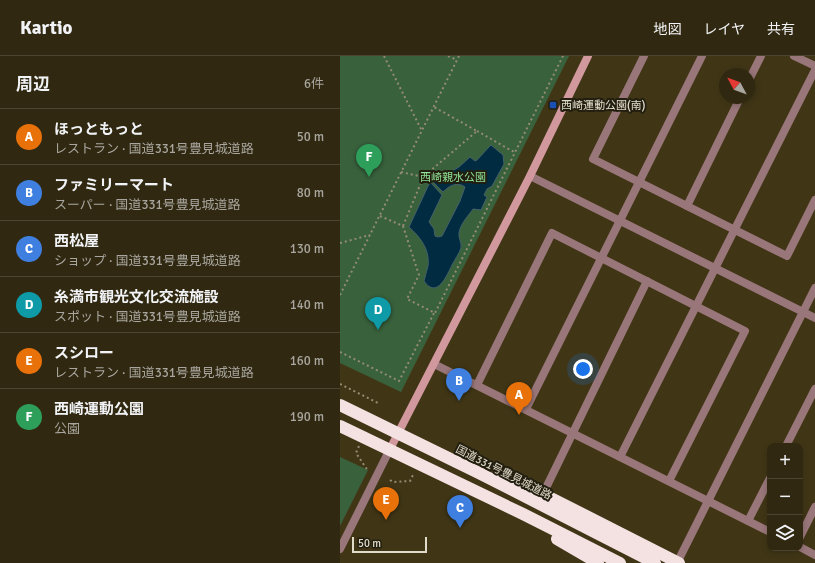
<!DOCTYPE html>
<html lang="ja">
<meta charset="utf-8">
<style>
:root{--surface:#302810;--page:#383019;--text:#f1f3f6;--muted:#a8a69f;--line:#4b4430;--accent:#c4a7f1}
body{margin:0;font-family:Signika,"Noto Sans JP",sans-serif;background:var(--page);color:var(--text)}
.controls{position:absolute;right:12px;bottom:12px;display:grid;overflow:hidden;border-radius:8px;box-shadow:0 2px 6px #0003}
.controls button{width:36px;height:36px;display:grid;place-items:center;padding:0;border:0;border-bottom:1px solid var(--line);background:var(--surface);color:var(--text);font:20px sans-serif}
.compass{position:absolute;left:379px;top:12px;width:36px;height:36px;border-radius:50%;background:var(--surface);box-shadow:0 2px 6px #0003;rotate:311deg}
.scale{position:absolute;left:12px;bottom:10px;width:75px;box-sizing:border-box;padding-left:4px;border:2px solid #e1dbc9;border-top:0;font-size:11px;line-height:14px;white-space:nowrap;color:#e1dbc9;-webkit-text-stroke:3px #221e10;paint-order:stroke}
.you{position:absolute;left:243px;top:313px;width:14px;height:14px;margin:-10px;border:3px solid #fff;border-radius:50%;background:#1a73e8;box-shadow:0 0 0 6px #1a73e833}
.badge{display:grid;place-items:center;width:26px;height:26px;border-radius:50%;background:var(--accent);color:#fff;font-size:13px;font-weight:700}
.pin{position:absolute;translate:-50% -33px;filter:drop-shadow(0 1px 2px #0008)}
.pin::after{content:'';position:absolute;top:21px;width:14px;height:12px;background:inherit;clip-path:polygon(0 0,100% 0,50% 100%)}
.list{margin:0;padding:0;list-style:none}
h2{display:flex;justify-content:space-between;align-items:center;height:52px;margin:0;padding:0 16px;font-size:17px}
h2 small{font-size:13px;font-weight:400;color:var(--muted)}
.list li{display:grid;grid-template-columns:26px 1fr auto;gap:12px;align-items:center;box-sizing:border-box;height:56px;padding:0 16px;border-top:1px solid var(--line)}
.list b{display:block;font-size:15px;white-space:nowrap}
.list p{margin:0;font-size:13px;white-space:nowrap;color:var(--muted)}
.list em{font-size:13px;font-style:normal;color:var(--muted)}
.icon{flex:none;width:22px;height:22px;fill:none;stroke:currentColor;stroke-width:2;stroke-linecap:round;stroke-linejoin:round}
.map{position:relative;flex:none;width:475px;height:507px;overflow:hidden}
header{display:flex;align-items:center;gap:24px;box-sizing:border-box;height:56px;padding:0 20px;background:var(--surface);border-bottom:1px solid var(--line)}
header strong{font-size:19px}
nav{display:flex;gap:22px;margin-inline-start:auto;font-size:14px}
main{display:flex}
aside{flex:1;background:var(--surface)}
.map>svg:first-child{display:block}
</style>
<header>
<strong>Kartio</strong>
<nav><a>地図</a><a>レイヤ</a><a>共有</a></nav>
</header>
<main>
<aside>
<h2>周辺<small>6件</small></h2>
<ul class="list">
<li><span class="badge" style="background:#e8710a">A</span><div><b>ほっともっと</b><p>レストラン · 国道331号豊見城道路</p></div><em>50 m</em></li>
<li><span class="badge" style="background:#3f7fe0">B</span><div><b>ファミリーマート</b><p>スーパー · 国道331号豊見城道路</p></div><em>80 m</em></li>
<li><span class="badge" style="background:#3f7fe0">C</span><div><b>西松屋</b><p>ショップ · 国道331号豊見城道路</p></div><em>130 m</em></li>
<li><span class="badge" style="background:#0f9aa8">D</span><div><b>糸満市観光文化交流施設</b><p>スポット · 国道331号豊見城道路</p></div><em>140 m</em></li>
<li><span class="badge" style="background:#e8710a">E</span><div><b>スシロー</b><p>レストラン · 国道331号豊見城道路</p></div><em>160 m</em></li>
<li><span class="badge" style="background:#2e9e5b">F</span><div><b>西崎運動公園</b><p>公園</p></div><em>190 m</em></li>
</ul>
</aside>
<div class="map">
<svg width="475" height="507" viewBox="0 0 475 507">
<rect width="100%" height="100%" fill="#403616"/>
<g fill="#39613c">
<polygon points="0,0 229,0 61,336 0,307"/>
<polygon points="0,401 28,414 0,470"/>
</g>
<path fill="#012b41" stroke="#44606a" d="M151 89 163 99 164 108 152 130 147 133 144 139 147 141 141 154 133 153C129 159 120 168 119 177 118 182 122 186 121 192 119 198 115 203 112 209 107 219 97 244 84 225 85 220 87 215 88 210 90 193 80 181 69 171L89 128 91 127 102 139 89 166 94 173 95 180 98 181 102 180 120 145 125 131C117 125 109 130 103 136L93 126 119 111 130 101 135 105 137 104 149 91Z"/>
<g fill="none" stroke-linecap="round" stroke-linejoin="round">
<g stroke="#948c73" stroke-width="2" stroke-dasharray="2 3" stroke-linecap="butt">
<polyline points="44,0 82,75"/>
<polyline points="108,0 117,4"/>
<polyline points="137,75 174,96"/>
<polyline points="61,116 83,121 137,75 94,51"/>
<polyline points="40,160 63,170 79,219 67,243 95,257 223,0"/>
<polyline points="63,170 83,122"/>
<polyline points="0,187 30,179"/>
<polyline points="0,239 119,0"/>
<polyline points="0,296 59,325 94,257"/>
<polyline points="0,328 40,348"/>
<polyline points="19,390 16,397 26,412 29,414"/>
<polyline points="50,424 53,426 70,425 74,417"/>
</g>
<g stroke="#997679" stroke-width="8">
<polyline points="304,0 253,103 447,200 475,144"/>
<polyline points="454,0 475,10"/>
<polyline points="409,24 421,0"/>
<polyline points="190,120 475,262"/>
<polyline points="347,150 400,42"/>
<polyline points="94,308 430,476"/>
<polyline points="137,329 212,177 405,275 329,425"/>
<polyline points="186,353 362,0"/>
<polyline points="446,390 475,333"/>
<polyline points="280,401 475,14"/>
<polyline points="203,438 307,225"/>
<polyline points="408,465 430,422"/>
<polyline points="460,481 475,451"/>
<polyline points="460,491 475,499"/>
<polyline points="0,493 49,395"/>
<polyline points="337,507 475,232"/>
</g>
<polyline stroke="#d1999e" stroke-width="8" points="49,395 190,120 248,0"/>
<g stroke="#f4e2e3" stroke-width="12">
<polyline points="0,349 139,417 315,507"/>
<polyline points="0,370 183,458 280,507"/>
<polyline points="161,423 172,425 203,438 339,507"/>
<polyline points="217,483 258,507"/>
</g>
</g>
<rect fill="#1a4fb4" stroke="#221e10" stroke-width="1.5" x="209" y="45" width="8" height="8" rx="2"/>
<g text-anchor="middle" stroke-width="4" stroke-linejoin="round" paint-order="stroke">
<g font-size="11" fill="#e1dbc9" stroke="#221e10" text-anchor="start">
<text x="221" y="53">西崎運動公園(南)</text>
</g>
<g font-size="11" fill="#8ede93" stroke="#221e10">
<text x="113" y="125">西崎親水公園</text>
</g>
<g font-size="11" fill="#e1dbc9" stroke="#221e10">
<text transform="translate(164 416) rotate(27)" y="4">国道331号豊見城道路</text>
</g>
</g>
</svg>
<div class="controls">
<button>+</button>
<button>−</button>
<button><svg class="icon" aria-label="layers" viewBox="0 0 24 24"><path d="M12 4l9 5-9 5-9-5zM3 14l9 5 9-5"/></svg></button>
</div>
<svg class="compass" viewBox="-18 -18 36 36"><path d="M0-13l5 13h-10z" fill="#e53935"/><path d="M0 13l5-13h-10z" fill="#a8a69f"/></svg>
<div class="scale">50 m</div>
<div class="you"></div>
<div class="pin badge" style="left:179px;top:359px;background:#e8710a">A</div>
<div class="pin badge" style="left:119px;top:345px;background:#3f7fe0">B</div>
<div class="pin badge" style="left:120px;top:472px;background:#3f7fe0">C</div>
<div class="pin badge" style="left:38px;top:274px;background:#0f9aa8">D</div>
<div class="pin badge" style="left:46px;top:464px;background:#e8710a">E</div>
<div class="pin badge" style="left:29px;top:121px;background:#2e9e5b">F</div>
</div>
</main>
